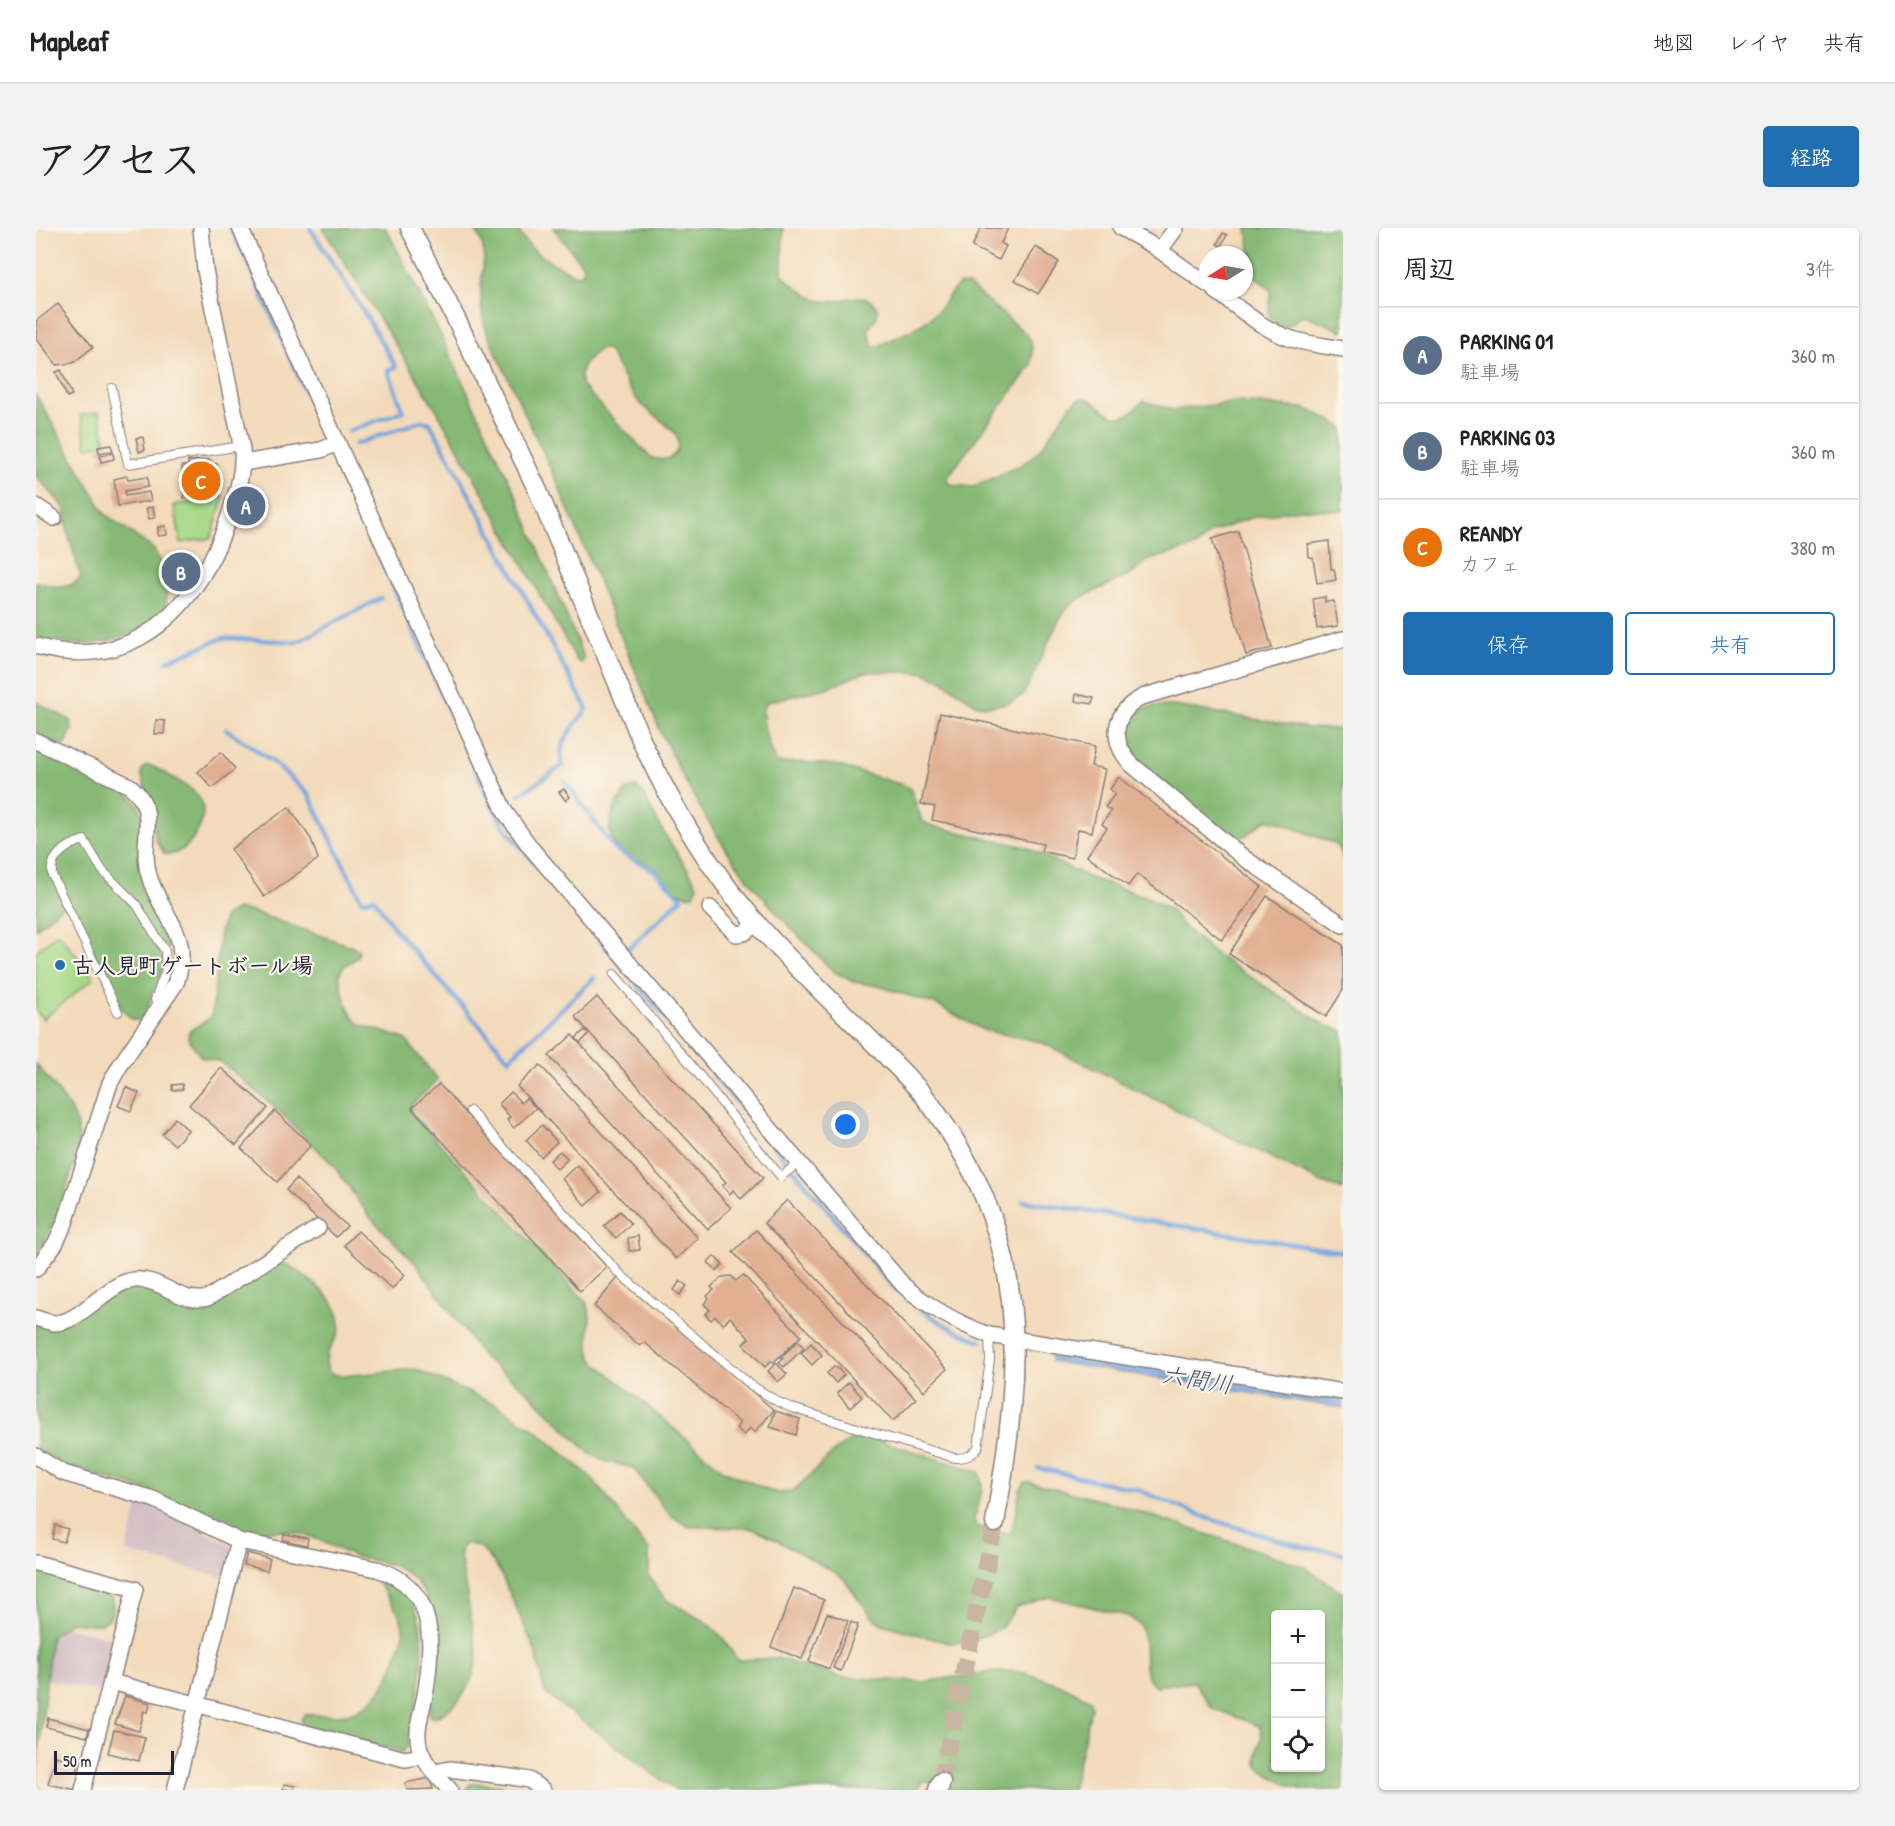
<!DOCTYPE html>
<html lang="ja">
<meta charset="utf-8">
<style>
:root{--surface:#fff;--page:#f2f2f2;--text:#222;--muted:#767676;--line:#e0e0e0;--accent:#1f6fb2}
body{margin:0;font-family:"Patrick Hand","Klee One",sans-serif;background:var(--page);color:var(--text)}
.controls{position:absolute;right:18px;bottom:18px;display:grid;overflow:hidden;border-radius:6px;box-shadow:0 2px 4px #0004}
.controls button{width:54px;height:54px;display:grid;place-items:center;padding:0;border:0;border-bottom:2px solid var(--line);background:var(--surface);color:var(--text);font:30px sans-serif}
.compass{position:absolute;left:1163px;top:18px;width:54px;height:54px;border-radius:50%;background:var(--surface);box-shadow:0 2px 4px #0004;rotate:259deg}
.scale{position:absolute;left:18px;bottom:15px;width:120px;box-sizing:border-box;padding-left:6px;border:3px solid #22223b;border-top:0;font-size:16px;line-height:21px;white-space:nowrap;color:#22223b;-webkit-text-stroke:4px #fbf7ec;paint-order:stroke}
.you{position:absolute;left:810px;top:897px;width:21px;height:21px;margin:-15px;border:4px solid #fff;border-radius:50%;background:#1a73e8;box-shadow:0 0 0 9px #1a73e833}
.badge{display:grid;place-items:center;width:39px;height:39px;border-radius:50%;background:var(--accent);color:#fff;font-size:20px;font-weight:700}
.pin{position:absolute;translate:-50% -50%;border:3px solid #fff;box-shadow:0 2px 6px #0006}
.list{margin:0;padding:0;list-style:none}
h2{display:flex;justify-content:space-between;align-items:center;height:78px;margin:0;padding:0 24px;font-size:26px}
h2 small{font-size:20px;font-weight:400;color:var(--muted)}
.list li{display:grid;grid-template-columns:39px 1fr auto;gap:18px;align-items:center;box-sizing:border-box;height:96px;padding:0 24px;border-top:2px solid var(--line)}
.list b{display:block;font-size:22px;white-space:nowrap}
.list p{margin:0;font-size:20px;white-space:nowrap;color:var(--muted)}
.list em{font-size:20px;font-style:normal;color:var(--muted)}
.actions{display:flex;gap:12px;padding:18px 24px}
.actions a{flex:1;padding:14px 0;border:2px solid var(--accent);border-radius:6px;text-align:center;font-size:21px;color:var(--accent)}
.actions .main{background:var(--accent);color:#fff}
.icon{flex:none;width:33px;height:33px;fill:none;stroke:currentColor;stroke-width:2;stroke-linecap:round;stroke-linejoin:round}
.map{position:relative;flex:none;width:1307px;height:1562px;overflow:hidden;border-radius:6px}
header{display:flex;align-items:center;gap:36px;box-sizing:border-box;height:84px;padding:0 30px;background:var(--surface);border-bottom:2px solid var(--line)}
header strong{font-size:28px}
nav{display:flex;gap:33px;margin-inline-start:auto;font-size:21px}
.intro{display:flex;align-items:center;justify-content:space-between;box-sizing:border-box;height:144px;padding:0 36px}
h1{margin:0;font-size:42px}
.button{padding:15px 27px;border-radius:6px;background:var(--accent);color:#fff;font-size:21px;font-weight:700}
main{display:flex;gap:36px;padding:0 36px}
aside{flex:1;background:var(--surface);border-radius:6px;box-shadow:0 2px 4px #0004}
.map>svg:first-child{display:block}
</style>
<header>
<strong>Mapleaf</strong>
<nav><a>地図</a><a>レイヤ</a><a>共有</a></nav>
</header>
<div class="intro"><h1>アクセス</h1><a class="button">経路</a></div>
<main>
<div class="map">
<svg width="1307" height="1562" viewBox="0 0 1307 1562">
<rect width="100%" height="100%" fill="#fbf7ec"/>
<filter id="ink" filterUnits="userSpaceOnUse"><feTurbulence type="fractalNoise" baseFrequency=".0167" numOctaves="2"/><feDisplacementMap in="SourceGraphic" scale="12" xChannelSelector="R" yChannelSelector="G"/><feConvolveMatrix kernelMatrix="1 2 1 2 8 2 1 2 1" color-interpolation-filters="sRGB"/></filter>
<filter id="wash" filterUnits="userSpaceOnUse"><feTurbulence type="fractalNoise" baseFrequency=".008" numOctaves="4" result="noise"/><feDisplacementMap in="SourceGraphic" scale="24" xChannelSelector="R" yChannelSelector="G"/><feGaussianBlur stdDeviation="1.35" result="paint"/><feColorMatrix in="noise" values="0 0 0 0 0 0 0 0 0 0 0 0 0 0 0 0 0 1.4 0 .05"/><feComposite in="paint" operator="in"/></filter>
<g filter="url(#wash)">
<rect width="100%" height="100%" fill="#f3daba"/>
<g fill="#d2bec4">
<polygon points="103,1274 115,1278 197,1318 189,1350 90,1324"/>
<polygon points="26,1398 80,1411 66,1464 9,1451 13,1413 15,1408"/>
</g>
<g fill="#a8d988" stroke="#657e62" stroke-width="1.5">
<polygon points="63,184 70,215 51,219 45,187"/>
<polygon points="188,269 175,310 145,315 138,277"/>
<polygon points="22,705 58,750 7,791 0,783 0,723"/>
</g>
<g fill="#86b974" stroke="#546e58" stroke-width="1.5" fill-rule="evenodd">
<polygon points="287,0 350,0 404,106 481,269 548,430 546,435 541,433 400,181"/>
<path d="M437 0H481C493 25 516 35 540 47L545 46 548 42 546 36 517 0H747L746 46C753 54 775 71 785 73 802 77 820 62 836 74 848 83 838 93 832 102L836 116 838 118H843C861 108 885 100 900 85 909 76 913 63 924 56L933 57 991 107C998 117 996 126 995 138L913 247 911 252 916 257 937 259 987 236 1003 223 1036 176C1057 156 1067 195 1088 188 1096 186 1102 178 1108 173L1138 182 1202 174 1266 180 1276 183 1307 199V283L1263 281 1214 290 1174 305 1161 318 1110 333 1099 344 1045 370 1032 379 1023 392 988 466 972 475 955 478 941 477 905 452 888 445 869 444H829L791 460 734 473 729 476C723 485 733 528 742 535L767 534 800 537 867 557 874 560 886 593 896 598 990 619 1054 650 1109 668 1134 681 1148 699 1182 728 1289 797 1307 803V962L1286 955 1005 814 947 802 899 776 842 758 817 754 797 743C770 715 741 687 716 656 679 610 651 560 626 507L520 252 451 105C447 92 445 81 445 67 444 43 456 19 437 0ZM564 121H569L574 125C583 142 592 162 605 176 614 185 634 197 640 207 649 225 631 237 614 229L547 159C539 144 551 130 564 121Z"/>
<polygon points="1211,0 1307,0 1307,103 1274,89 1268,87 1249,99 1238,95 1233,86 1234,62 1218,47"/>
<path d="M0 167 69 286 116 320C125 330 126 341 128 354 129 361 132 370 129 377 127 384 119 389 114 394 79 419 40 421 0 409V354C16 358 35 364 45 349L32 306 28 279 0 248Z"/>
<polygon points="0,474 34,492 36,502 30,516 26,518 0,506"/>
<path d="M1119 478H1139L1273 500 1307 501V630L1303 619 1297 615 1239 593 1230 592C1214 601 1211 616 1190 606L1102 533C1092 517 1086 494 1105 482 1109 480 1115 479 1119 478Z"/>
<polygon points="0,520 90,563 103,578 134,710 124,750 116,766 110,788 106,792 97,792 86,781 37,682 27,677 0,701"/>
<path d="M112 537 118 539C130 546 158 560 164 571 175 591 152 630 129 626L120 613 114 573 107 553 105 545 107 540Z"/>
<path d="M600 559 606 564 629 607 658 651 661 659 658 667C640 671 631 650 617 640 607 633 594 630 584 622 564 604 577 575 593 560Z"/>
<path d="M201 681 217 684 320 720 323 723 322 729 308 738 303 746C305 761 312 789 325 797L369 811 402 852 375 877V884L550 1074C560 1091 546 1117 558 1133L687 1242 734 1263 744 1265 756 1263C779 1248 804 1206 833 1209L943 1244C950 1258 942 1277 938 1292L940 1298 942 1299 971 1305 976 1304 984 1262 989 1254H994L1079 1276 1248 1331 1270 1340 1307 1365V1562C1295 1562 1281 1562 1269 1562 1258 1560 1223 1545 1221 1535 1219 1520 1230 1513 1223 1498L1176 1480 1158 1454 1119 1458 1111 1450 1109 1439 1108 1412 1104 1397 1092 1388 1013 1369 981 1379 965 1399 958 1404 931 1414 912 1415 846 1396 836 1389 808 1351 798 1344 728 1305 713 1300 653 1299 634 1287 597 1240 568 1233 553 1225 489 1161 448 1130 381 1037 333 988 298 938 244 884 185 834 165 829 152 810 153 803 173 791 176 785 184 704 189 688ZM1240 1386H1284V1540H1240Z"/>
<path d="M0 836C19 861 46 886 43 919 31 957 22 994 0 1027Z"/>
<path d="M241 1033C252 1033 286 1061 293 1070 298 1076 304 1088 304 1096 305 1114 284 1121 292 1143L296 1146 307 1148 379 1141 461 1177 501 1203 555 1249 610 1319 613 1323V1348L626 1367 632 1373 670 1394 687 1410 701 1432 741 1430 804 1449 886 1454 948 1445 975 1443 989 1445 1023 1456 1051 1470 1054 1472 1055 1481 1036 1562H919L890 1553 885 1554 882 1562H639L509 1465 499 1422 463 1342 454 1330 444 1319 430 1315 424 1321V1329L441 1423C441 1451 424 1480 397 1490L394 1488 393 1483C401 1435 414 1366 360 1339 348 1333 333 1333 320 1329 297 1320 277 1306 252 1303 237 1301 222 1306 207 1305L120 1265 30 1238 0 1220V1095L17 1100 81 1064 108 1057 152 1076Z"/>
<path d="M0 1341C19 1346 46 1350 64 1358 80 1366 83 1392 63 1396 53 1398 44 1394 35 1394L15 1408 0 1552 1 1558 7 1562H0Z"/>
<path d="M342 1350H345C352 1353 361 1355 366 1360 403 1399 381 1470 372 1517L366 1524 266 1497 265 1492 268 1487C283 1485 299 1490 314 1485 341 1476 350 1456 360 1431 363 1421 369 1410 367 1400 365 1384 350 1368 342 1355Z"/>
<polygon points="440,1555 480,1560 486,1562 430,1562 434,1556"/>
</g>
<polygon fill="#72a4dd" stroke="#4a638c" stroke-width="1.5" points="1015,1124 1307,1171 1307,1180 1015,1133"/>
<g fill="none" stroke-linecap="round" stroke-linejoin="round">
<g stroke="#72a4dd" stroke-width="4.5">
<polyline points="195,0 208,27"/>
<polyline points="274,0 326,81 360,139 352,142 367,183 313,203"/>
<polyline points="212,35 292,214"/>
<path d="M320 216 385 193 394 195 551 481C538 499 521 514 526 538L483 567"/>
<path d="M296 223 455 576 470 601 850 1051C876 1079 909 1100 945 1113"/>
<polyline points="131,433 187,410 261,414 345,370"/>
<polyline points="190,501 236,533 273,567 326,673 338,670 360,703 473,831 558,750"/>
<polyline points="529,554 579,621 617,642 646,670 591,722"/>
<polyline points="987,973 1307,1024"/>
<polyline points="1002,1240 1102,1262 1171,1290 1266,1319 1307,1325"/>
</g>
</g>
<g id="blocks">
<g fill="#e1b093">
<polygon points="945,0 972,0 965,15 970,18 963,32 936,19"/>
<polygon points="1187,5 1191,7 1185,18 1181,16"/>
<polygon points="1000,19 1023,34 1002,66 979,52"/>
<polygon points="22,76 57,119 37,135 21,137 0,110 0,93"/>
<polygon points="25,142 36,167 31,169 20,144"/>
<polygon points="107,209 109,222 103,224 100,210"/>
<polygon points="75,217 77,223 63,225 62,219"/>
<polygon points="77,225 78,231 65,234 64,228"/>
<polygon points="174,232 175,236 181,236 184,268 148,270 146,238 152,238 152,233"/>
<polygon points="91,248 92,252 111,249 112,259 89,263 89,268 113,264 115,273 82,278 78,251"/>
<polygon points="117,279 119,290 113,291 110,280"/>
<polygon points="130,298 131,307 122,308 122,299"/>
<polygon points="1202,303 1236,420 1210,427 1176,311"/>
<polygon points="1293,313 1295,341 1298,341 1300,352 1281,355 1277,329 1273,329 1272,316"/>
<polygon points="1289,369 1289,374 1298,373 1302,398 1281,401 1277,371"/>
<polygon points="1040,466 1058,470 1056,476 1039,473"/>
<polygon points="904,485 1059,518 1055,538 1069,541 1056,604 1042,601 1036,630 1005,623 1007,616 896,592 899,579 885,576"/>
<polygon points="120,492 129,493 128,506 119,506"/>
<polygon points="185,524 199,541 176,560 162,544"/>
<polygon points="1083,549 1226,659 1186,712 1101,646 1092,658 1051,627 1071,600 1066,596 1075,583 1069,579 1079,566 1074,561"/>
<polygon points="528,561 534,569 530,573 523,564"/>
<polygon points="253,579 275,611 282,631 228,669 195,621"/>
<polygon points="1231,668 1307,717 1307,762 1290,789 1193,726"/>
<polygon points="561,769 727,950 705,971 697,962 694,966 686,958 690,954 539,789"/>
<polygon points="549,802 553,806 544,815 540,810"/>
<polygon points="536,807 695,980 672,1001 513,828"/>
<polygon points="504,837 662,1010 640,1031 481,858"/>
<polygon points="185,840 232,880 200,917 153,877"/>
<polygon points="146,856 147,861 136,862 136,857"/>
<polygon points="403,856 571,1039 544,1063 376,880"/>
<polygon points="90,859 103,865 95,883 82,878"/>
<polygon points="475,864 485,875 490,870 500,880 478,900 471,892 474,889 463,876"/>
<polygon points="239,883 275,917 241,954 205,920"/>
<polygon points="139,890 152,902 139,917 126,906"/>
<polygon points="506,897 521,914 505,929 490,912"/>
<polygon points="524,923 532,931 521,941 514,932"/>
<polygon points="541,937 565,964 550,978 526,951"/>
<polygon points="260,951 311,998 300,1009 250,962"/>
<polygon points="751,972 911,1141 888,1163 728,995"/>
<polygon points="584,983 595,996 580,1010 568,998"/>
<polygon points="720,1002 880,1171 857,1193 697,1024"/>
<polygon points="322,1003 369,1047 356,1061 308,1017"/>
<polygon points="602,1008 604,1022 593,1023 592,1010"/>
<polygon points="678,1028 687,1037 681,1043 672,1034"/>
<polygon points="707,1047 765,1108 737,1135 735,1133 729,1139 707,1116 713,1110 694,1089 687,1096 679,1088 675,1092 669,1086 674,1082 668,1076 673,1070 671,1068 678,1062 675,1059 686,1049 695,1048 700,1053"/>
<polygon points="582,1050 738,1182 719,1204 714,1200 708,1207 700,1200 704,1195 608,1114 604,1118 558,1078"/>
<polygon points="644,1053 651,1058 644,1067 638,1062"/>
<polygon points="762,1113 768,1120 748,1139 743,1135 747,1131 745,1129"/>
<polygon points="775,1115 786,1127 776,1137 765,1125"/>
<polygon points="740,1135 751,1146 742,1154 732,1143"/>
<polygon points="799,1138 808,1147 800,1155 791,1145"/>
<polygon points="813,1154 826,1169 814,1180 801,1165"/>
<polygon points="739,1183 764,1191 760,1207 734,1199"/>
<polygon points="19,1297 32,1301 28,1314 16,1311"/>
<polygon points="248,1306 272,1310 271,1317 247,1312"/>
<polygon points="211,1325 234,1331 231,1343 208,1337"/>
<polygon points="758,1360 788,1372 766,1431 735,1419"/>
<polygon points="791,1385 812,1393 793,1441 773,1433"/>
<polygon points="815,1394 822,1397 805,1443 797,1440"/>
<polygon points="89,1468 114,1475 112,1484 108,1483 103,1503 79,1496"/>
<polygon points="12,1490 53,1501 51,1509 10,1499"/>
<polygon points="78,1502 109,1509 103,1533 72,1525"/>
<polygon points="20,1528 43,1534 41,1543 45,1544 41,1562 12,1556"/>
<polygon points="394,1550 397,1561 371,1562 369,1555"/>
<polygon points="248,1556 259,1558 258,1562 247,1561"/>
</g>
</g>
</g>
<g filter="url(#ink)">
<use href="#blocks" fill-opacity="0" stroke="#8a7e7a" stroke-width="1.5"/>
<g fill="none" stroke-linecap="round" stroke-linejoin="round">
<polyline stroke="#c9b5a1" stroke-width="18" stroke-dasharray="18 9" stroke-linecap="butt" points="905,1554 959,1295"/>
<g stroke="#8a7e7a" stroke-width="10">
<g id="service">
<polyline points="76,160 92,236 205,218"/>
<polyline points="578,746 656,838 745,949 762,935"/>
<path d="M82 784 16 647C13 628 32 617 48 612L66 642 101 677 129 723 130 742 119 772 125 778"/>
<path d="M434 883 584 1046 715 1157 742 1174 756 1180 919 1230C930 1230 935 1228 942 1220L954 1132 953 1107"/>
</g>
</g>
<g stroke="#8a7e7a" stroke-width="18">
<g id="minor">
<path d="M204 0 469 584 495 620 868 1058C894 1080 921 1095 953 1107L1307 1164"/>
<polyline points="1085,0 1116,17 1172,57"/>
<polyline points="1124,22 1140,0"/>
<path d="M1180 63C1203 80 1227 102 1256 111 1272 116 1290 118 1307 121"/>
<polyline points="207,235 285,222 302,215"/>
<polyline points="0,278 18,290"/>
<path d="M1307 411 1109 468C1078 482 1072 510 1095 536L1208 630 1307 697"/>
<path d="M0 418C99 447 165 376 193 288 200 266 208 245 206 221L169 42 165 0"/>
<path d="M0 513 94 558C124 583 104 611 112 644 123 689 158 702 140 755L85 836 74 855 29 995 19 1016 0 1041"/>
<polyline points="674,680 700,706 708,705 721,695"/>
<path d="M0 1090C6 1092 12 1094 18 1095 44 1096 70 1055 98 1052 126 1049 143 1077 172 1070L282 1000"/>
<path d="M0 1228 27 1245 117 1271 203 1313 341 1341C401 1359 398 1415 389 1467 386 1484 378 1504 384 1521 389 1537 403 1550 414 1562"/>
<polyline points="0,1335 99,1361 47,1562"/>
<polyline points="75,1454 369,1531 387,1528"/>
<polyline points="398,1544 414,1541 482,1550 493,1552 507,1562"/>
<polyline points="139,1562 203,1313"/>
</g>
</g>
<g stroke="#8a7e7a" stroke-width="21">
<g id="tertiary">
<path d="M374 0 423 97 501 261 607 516C632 570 661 620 698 668 754 739 825 798 886 865 996 1007 988 1127 959 1295"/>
<polyline points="902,1562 905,1554"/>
</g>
</g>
<use href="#service" stroke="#fff" stroke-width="8"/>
<use href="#minor" stroke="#fff" stroke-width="15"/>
<use href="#tertiary" stroke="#fff" stroke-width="18"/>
</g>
</g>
<circle fill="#1f6fb2" stroke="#fbf7ec" stroke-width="2" cx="24" cy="737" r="6"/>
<g text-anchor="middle" stroke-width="4.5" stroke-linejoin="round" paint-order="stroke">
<g font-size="22" font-weight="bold" fill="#22223b" stroke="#fbf7ec" text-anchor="start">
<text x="36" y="745">古人見町ゲートボール場</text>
</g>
<g font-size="24" font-style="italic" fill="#42567c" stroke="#fbf7ec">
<text transform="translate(1161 1152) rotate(9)" y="8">六間川</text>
</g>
</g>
</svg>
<div class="controls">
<button>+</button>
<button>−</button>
<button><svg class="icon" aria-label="locate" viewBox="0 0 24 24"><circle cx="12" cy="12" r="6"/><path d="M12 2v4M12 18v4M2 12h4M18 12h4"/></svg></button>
</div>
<svg class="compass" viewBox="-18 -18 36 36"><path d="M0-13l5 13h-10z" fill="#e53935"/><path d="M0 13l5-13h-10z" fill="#767676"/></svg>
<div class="scale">50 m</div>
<div class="you"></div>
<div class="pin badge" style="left:210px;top:278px;background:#5c6f8a">A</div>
<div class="pin badge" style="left:145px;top:344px;background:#5c6f8a">B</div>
<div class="pin badge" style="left:165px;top:253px;background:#e8710a">C</div>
</div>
<aside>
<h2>周辺<small>3件</small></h2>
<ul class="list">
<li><span class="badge" style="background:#5c6f8a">A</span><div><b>PARKING 01</b><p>駐車場</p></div><em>360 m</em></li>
<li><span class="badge" style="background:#5c6f8a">B</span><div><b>PARKING 03</b><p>駐車場</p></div><em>360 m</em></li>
<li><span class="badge" style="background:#e8710a">C</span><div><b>REANDY</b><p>カフェ</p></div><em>380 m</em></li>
</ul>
<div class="actions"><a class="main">保存</a><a>共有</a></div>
</aside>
</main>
